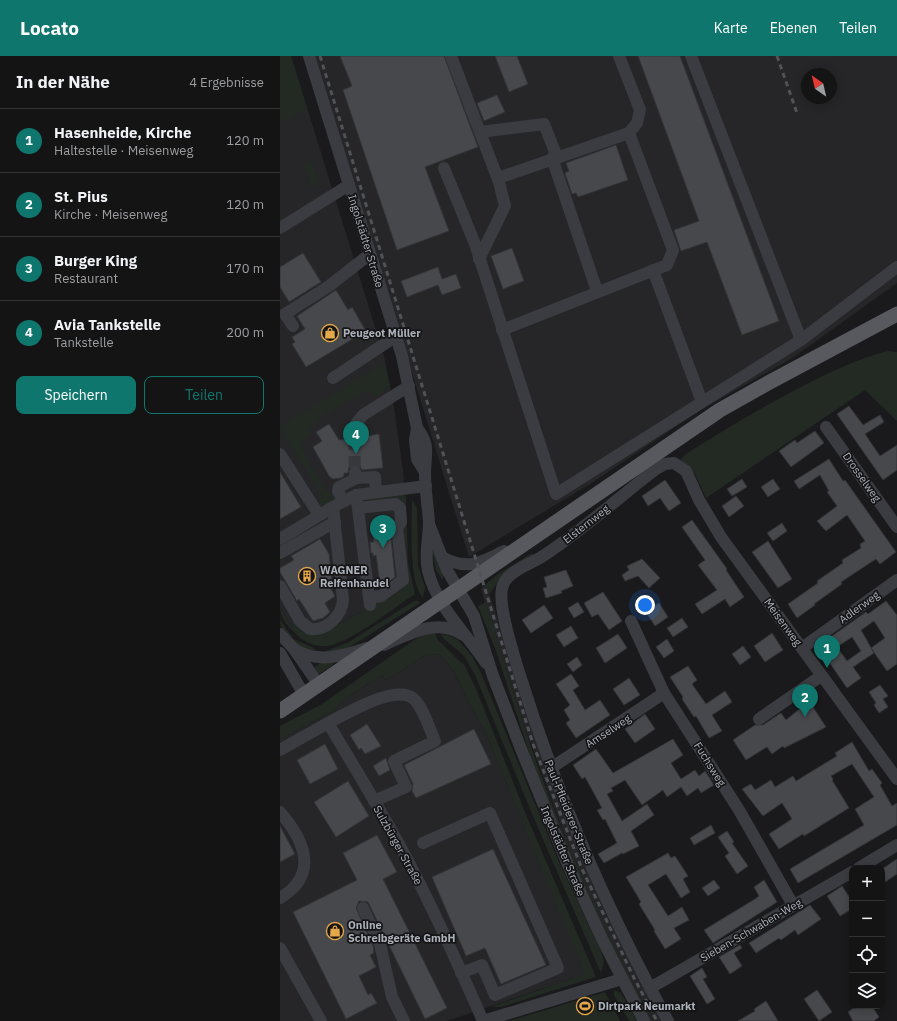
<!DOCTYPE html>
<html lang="de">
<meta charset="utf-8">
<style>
:root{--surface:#141415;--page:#1d1d1e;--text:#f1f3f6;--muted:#9d9ea0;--line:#333334;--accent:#0f766e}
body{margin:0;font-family:"IBM Plex Sans",sans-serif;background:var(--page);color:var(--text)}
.controls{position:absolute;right:12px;bottom:12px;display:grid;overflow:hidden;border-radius:8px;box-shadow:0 2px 10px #0003}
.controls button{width:36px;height:36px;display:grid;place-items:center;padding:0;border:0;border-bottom:1px solid var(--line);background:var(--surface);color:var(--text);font:20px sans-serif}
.compass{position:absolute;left:521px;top:12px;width:36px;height:36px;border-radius:50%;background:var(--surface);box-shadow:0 2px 10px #0003;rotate:326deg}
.you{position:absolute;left:365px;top:549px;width:14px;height:14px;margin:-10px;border:3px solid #fff;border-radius:50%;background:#1a73e8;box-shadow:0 0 0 6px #1a73e833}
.badge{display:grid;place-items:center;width:26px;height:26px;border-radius:50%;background:var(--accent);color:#fff;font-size:13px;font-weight:700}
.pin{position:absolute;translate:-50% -33px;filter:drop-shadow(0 1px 2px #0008)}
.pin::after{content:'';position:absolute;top:21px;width:14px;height:12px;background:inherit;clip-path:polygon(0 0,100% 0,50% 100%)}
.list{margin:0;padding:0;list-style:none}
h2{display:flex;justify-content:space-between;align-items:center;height:52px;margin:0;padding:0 16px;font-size:17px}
h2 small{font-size:13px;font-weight:400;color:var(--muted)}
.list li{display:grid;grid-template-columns:26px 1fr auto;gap:12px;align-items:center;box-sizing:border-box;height:64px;padding:0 16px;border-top:1px solid var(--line)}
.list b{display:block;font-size:15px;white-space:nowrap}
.list p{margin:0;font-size:13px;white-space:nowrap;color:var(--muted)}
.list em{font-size:13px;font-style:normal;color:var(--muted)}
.actions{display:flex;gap:8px;padding:12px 16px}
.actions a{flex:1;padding:9px 0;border:1px solid var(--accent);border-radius:8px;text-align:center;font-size:14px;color:var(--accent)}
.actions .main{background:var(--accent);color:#fff}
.icon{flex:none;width:22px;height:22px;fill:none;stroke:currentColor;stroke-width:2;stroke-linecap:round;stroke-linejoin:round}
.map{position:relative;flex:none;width:617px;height:965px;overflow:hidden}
header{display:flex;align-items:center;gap:24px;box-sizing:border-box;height:56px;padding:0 20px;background:var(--accent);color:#fff}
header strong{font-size:19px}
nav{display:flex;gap:22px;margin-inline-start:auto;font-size:14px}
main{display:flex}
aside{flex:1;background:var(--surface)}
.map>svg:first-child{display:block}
</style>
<header>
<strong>Locato</strong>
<nav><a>Karte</a><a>Ebenen</a><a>Teilen</a></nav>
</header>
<main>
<aside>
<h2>In der Nähe<small>4 Ergebnisse</small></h2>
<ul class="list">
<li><span class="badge">1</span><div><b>Hasenheide, Kirche</b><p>Haltestelle · Meisenweg</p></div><em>120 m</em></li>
<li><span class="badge">2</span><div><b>St. Pius</b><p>Kirche · Meisenweg</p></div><em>120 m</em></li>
<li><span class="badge">3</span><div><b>Burger King</b><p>Restaurant</p></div><em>170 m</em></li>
<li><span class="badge">4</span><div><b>Avia Tankstelle</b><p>Tankstelle</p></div><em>200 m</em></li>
</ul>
<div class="actions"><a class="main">Speichern</a><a>Teilen</a></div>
</aside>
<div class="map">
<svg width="617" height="965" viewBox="0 0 617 965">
<rect width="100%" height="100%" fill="#1a1a1c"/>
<g fill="#262629" fill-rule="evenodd">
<polygon points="0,0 11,0 104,300 114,351 124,422 122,448 126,521 93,550 42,577 12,571 0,551"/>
<path d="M34 0H617V227L514 301 424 352 310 428 189 501ZM527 18H551V42H527Z"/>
<polygon points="206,528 278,747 325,855 381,965 373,965 351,924 318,858 290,793 244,669 201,533"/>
<polygon points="159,598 173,614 188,645 204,673 306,918 167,965 0,965 0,683 52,656 66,642 102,619 106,624 146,599"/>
</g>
<g fill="#222a23">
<polygon points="0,0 11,0 27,52 0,67"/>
<polygon points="32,105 39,128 32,132 23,109"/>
<path d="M608 295 617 296V365L585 334 426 442 415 418 400 404 406 398C442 375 479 353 517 333 546 318 576 303 608 295Z"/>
<polygon points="105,307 110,331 95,341 89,333 35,365 36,368 28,372 31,378 21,387 27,403 42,428 56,443 39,454 35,447 43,441 0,370"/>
<path d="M122 439 126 440 128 506 135 538C112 553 73 585 48 590 36 592 22 585 15 577 7 570 0 561 0 551L12 571 18 567 42 577 93 550V545L120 531 124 503 122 452 84 449 82 444Z"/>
<path d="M132 443 137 452 138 509 145 531 143 542C128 526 132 466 132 443Z"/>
<polygon points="152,496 154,496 163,517 163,525 156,514"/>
<polygon points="252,497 256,501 222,520 209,539 206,528 218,518"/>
<polygon points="134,545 138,545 140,547 73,589 64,594 43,596 69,586"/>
<path d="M206 546C223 601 239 657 258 711 290 799 329 883 373 965H370L348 926 297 816 254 711 216 595 198 550Z"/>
<path d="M0 564 14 583 34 592 36 595C21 596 0 579 0 564Z"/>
<polygon points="154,576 158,584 185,610 197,635 247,761 316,921 221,951 211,951 305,918 204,673 188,645 173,614 159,598 146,599 106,624 102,619 66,642 52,656 0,683 0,670 42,648 134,584 142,579"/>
<polygon points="161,578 170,580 178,584 192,600 201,617 279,806 320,893 324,905 321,917 252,758 195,619 184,600 163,582"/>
<polygon points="40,607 53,607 53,609 39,618 34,612"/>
<polygon points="334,934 341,937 357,965 349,965 334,939"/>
<polygon points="325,936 340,965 229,965"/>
</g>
<g fill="#47484c" stroke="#343438" fill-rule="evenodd">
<polygon points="60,0 164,0 198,91 145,111 169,175 117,194 63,34 72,30"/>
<polygon points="215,0 237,0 248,28 229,36"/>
<polygon points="358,0 400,0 499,265 462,279 427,186 401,195 394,174 419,165"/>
<polygon points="217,39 225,56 204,65 197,47"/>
<polygon points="336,89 348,124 298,141 296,137 292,138 285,117 289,115 286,107"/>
<polygon points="232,192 244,225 223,233 211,200"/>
<polygon points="23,197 41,226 9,246 0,231 0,211"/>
<polygon points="158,211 162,223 176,218 181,232 162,239 158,229 127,241 121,225"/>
<polygon points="56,234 68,254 72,251 86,275 26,311 12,288 15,286 12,281 25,273 17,260"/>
<polygon points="569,350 583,369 600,359 604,366 585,378 600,400 617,389 617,414 603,424 557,358"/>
<polygon points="49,368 59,384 67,383 69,388 73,389 80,387 82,381 99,378 103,412 82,414 80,410 73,409 69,411 68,417 64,417 64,420 61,422 53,423 49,420 33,391 42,385 36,376"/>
<polygon points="535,375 544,387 511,411 499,395 515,384 517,387"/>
<polygon points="549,403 563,425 565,424 616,496 600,508 596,503 561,526 562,528 534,548 535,549 517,562 508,548 538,527 537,525 563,507 562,504 581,492 580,488 585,485 567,459 546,475 537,465 557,450 547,436 549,435 540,419 519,433 514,425"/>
<polygon points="0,416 21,451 0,463"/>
<polygon points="462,423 467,431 452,440 447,433"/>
<polygon points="493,423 500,433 488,441 481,431"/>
<polygon points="385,424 401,447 389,455 380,442 368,450 362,440"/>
<polygon points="456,440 464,450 449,461 442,450"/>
<polygon points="412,464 447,513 446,514 464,541 450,551 445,543 422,558 415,548 437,534 418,509 425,504 402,471"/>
<polygon points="113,465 110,473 115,521 107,527 100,528 96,499 93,500 93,497 91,497 90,486 94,486 91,468"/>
<polygon points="502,467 507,475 493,485 487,477"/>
<polygon points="40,483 49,498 52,525 48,528 55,540 45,547 50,556 43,562 33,565 19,543 17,545 0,516 0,512 14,504 11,500"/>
<polygon points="488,485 512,523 498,532 472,496"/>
<polygon points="362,503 380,522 369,532 358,520 345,525 342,519 349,514 347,510"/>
<polygon points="286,514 293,530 281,535 282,537 266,542 263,532 267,531 264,521"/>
<polygon points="323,536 342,565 329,574 318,558 312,561 304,547"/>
<path d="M606 545 617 559V608L607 615 591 592 605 582 594 565 581 574 594 597 573 611 581 622 567 632 538 590 586 556 588 558ZM572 581 581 595 567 605 557 591Z"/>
<polygon points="298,546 304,556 294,562 288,552"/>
<polygon points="379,547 388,561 375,570 366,556"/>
<polygon points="264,549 273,562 251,577 242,564"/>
<polygon points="402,562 408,571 393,581 387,572"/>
<polygon points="291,570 298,582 284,591 276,579"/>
<polygon points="492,577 503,594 485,606 474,590"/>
<polygon points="338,578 347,592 325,607 316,592"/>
<polygon points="387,583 394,595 384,602 376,591"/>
<polygon points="463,590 471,601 460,609 452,598"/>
<polygon points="297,601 302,609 293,616 287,608"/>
<polygon points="408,610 417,624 412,628 426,648 445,635 452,646 432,659 442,675 429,682 416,660 414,661 402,643 403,641 390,621"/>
<polygon points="291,618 299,630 293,634 305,654 320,644 330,659 296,682 286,667 290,664 284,654 290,649 276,628"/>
<polygon points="349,622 360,639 344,649 333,633"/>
<polygon points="600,629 608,640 603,643 608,651 599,657 594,649 596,647 589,636"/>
<polygon points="530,637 533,642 525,648 521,643"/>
<polygon points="529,645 546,671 504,692 503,690 492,698 487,691 466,704 453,684 475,669 483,669 501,657 506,664"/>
<polygon points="365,658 375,673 355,687 345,673"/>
<polygon points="87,668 101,690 85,698 81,692 79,694 70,679"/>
<polygon points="194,673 211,708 136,742 132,735 133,728 124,709"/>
<polygon points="393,683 403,699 391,707 401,723 415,714 419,720 425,715 434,729 421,737 418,732 407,740 401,731 387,741 383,734 362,749 345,724 331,732 333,735 327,738 342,765 367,748 374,759 351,775 359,790 343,798 342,797 324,807 318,798 337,787 325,763 323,764 317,754 322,752 305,721 302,723 293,709 316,693 333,717"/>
<polygon points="572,686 589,715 592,713 602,727 600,729 612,750 617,747 617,769 518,827 510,813 584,769 575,753 594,741 572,708 551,720 553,723 552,724 569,752 524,780 523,778 499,793 489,778 512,763 502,747 483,760 462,733 471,728 475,734 491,724 495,731 513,720 516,725 557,700 555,697"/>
<polygon points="45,688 58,713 30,728 17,704"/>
<polygon points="106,702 110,714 99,720 93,710"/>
<polygon points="68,725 89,760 56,781 34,746"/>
<polygon points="431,769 435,777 414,789 410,782"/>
<polygon points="0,770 15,798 0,806"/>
<polygon points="447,775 454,786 452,787 468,810 457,818 445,800 449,797 438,781"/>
<polygon points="97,779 117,816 103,823 167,952 145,963 88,846 79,845 76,852 93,890 94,897 90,899 96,911 79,920 88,939 91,937 97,947 66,963 13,856 77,824 63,797"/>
<polygon points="213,793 266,909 221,928 205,892 186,900 152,821"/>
<polygon points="388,797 391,802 395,800 408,820 403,823 410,836 401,842 386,818 368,829 388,860 402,851 409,864 394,872 401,883 385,893 374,875 375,874 359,848 361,846 346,821"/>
<polygon points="617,803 617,818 602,828 602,813"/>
<polygon points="434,824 440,832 428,840 422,832"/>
<polygon points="484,824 497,846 433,887 424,874 475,843 479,840 474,831"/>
<polygon points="562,830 572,845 572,853 560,860 547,840"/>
<polygon points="530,849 541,863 518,879 515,874 501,884 499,882 476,897 469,887"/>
<polygon points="460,889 462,892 454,897 462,910 450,918 439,901"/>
<polygon points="422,912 427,921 423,923 435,943 427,948 410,920"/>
<polygon points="537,934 552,956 539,965 524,943"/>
<polygon points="486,945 498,965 458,965 475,955 474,953"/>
<polygon points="577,950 592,950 599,961 594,965 573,965 568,956"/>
</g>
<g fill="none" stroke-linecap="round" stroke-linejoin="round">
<polyline stroke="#37383c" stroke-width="12" stroke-dasharray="12 6" stroke-linecap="butt" points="74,382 75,416"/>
<g stroke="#3b3c41" stroke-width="12">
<polyline points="29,0 122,300 137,372 135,384 137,403 145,416"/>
<polyline points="171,0 219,126 225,150 199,203"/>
<polyline points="411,0 521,284"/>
<polyline points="200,76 264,68 277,101"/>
<polyline points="272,102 317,235"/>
<polyline points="164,112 195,188 276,438 521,284 617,211"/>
<polyline points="218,122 349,77 357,67 360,54 339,0"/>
<polyline points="0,172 69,129"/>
<polyline points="373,214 422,346"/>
<polyline points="13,270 5,258 49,230 90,198"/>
<polyline points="222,274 387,209 393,194 349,77"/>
<polyline points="53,322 115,281"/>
<polyline points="546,371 617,471"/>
<path d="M137 372C151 389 145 399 145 418 145 434 148 450 149 466 149 483 144 498 148 515 157 551 186 577 206 607"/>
<polyline points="74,382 75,369 83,359 129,330"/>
<polyline points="0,398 39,459"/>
<polyline points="75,416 77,422 95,421 96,436"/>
<polyline points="63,445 58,435 59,431 77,422"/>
<polyline points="77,445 90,549"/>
<polyline points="78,452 115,448 120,452 121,466 117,472 123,524 101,540 89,542"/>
<polyline points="149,468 167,514 194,560 213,620 241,693 288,809 323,885 364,965"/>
<polyline points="0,483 53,451 76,439 146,430"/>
<polyline points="0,497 55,466"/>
<path d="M162 501C187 515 201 507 224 495"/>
<path d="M0 530 20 565 30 573C46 575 62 560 63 544L53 451"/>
<polyline points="351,565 384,637 459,754 513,849"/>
<polyline points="0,578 14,593 39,629"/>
<path d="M104 589C129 578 158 561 183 579"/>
<polyline points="522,592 617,524"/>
<path d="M14 593C37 608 63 600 87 592"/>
<polyline points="0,597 24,639"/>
<polyline points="479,663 541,620"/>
<path d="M48 667C66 658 116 627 134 643 144 653 149 672 155 685L114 705 126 731 94 745"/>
<path d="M0 694 48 667C72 707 97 748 120 790 151 847 177 906 203 965"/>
<polyline points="271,712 384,637"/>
<path d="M0 756C24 784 40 818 0 842"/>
<polyline points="143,787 210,757 278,912 215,939 202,909 181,917"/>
<polyline points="579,812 617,789"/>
<polyline points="83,852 100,888 112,941 124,965"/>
<polyline points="0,892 41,965"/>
<polyline points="370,932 572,816"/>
<polyline points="203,965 342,923"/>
<path d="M388 965C326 853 276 736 238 613 233 596 216 545 223 529 228 515 251 508 263 500 303 474 338 442 376 413L385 408 394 407 406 415 419 444 441 481 617 723"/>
</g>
<polyline stroke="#57595f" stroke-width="15" points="0,655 440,354 488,327 617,258"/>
<g stroke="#505257" stroke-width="3" stroke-dasharray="5 4" stroke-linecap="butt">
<polyline points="40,0 253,688 302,813 354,922 377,965"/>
<polyline points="497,0 517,57"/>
</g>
</g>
<defs>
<g id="shop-ring" transform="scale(0.9)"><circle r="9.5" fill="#151517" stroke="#e5a848" stroke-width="1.5"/><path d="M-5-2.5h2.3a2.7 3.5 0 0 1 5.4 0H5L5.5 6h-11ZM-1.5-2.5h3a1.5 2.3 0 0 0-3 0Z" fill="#e5a848"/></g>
<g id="building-ring" transform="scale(0.9)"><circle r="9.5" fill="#151517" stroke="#e5a848" stroke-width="1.5"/><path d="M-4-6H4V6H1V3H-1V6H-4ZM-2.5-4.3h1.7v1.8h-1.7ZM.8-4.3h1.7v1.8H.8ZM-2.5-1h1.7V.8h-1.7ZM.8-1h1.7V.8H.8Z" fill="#e5a848"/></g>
<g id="stadium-ring" transform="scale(0.9)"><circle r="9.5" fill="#151517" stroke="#e5a848" stroke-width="1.5"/><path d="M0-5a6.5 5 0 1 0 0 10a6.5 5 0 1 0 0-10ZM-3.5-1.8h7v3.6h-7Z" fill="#e5a848"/></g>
</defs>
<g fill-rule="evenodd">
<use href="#shop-ring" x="50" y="277"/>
<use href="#building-ring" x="27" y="520"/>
<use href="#shop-ring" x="55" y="875"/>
<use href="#stadium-ring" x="305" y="950"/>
</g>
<g text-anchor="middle" stroke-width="3.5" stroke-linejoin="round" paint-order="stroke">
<g font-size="11" fill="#adb2ba" stroke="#151517">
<text transform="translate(86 185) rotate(73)" y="4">Ingolstädter Straße</text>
<text transform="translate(582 421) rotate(55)" y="4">Drosselweg</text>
<text transform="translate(306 468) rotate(-38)" y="4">Elsternweg</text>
<text transform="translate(579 551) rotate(-36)" y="4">Adlerweg</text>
<text transform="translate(503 566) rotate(54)" y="4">Meisenweg</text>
<text transform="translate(328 675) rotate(-33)" y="4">Amselweg</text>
<text transform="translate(430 708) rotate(58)" y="4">Fuchsweg</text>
<text transform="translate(289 756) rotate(68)" y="4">Paul-Pfleiderer-Straße</text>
<text transform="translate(118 789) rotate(61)" y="4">Sulzbürger Straße</text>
<text transform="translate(283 795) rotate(67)" y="4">Ingolstädter Straße</text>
<text transform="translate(471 874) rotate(-30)" y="4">Sieben-Schwaben-Weg</text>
</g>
<g font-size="11" font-weight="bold" fill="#adb2ba" stroke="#151517" text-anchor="start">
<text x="63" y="281">Peugeot Müller</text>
<text x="40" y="518">WAGNER<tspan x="40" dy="13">Reifenhandel</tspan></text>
<text x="68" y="873">Online<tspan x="68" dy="13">Schreibgeräte GmbH</tspan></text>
<text x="318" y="954">Dirtpark Neumarkt</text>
</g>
</g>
</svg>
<div class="controls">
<button>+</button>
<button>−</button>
<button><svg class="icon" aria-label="locate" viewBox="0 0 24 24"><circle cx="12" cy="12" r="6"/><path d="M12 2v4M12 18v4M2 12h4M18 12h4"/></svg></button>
<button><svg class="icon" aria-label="layers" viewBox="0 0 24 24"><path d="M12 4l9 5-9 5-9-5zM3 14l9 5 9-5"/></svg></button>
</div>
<svg class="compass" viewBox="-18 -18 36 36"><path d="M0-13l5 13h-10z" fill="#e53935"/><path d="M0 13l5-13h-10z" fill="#9d9ea0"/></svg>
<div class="you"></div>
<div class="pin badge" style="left:547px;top:612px">1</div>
<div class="pin badge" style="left:525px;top:661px">2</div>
<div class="pin badge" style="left:103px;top:492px">3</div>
<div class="pin badge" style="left:76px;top:398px">4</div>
</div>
</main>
